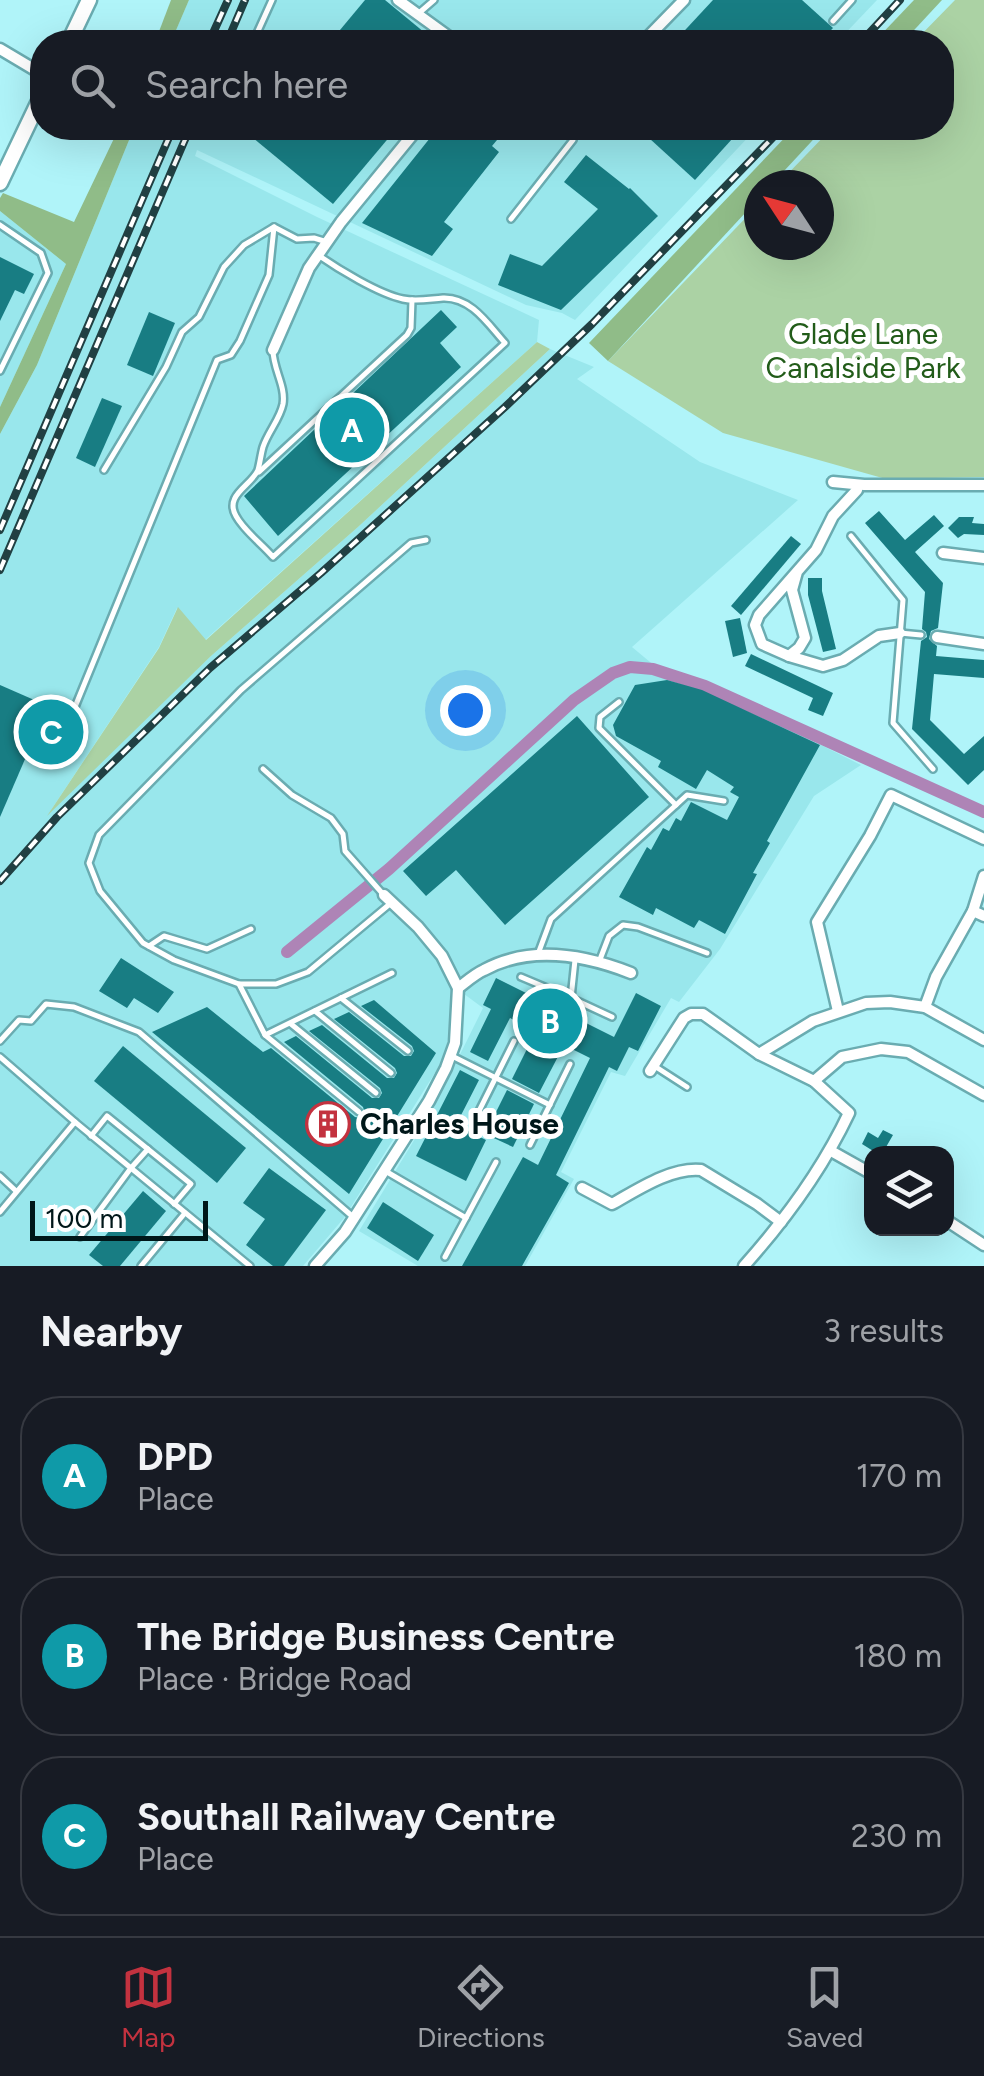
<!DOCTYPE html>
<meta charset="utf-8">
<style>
:root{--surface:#171b24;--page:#20242c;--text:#f1f3f6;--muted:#9ea1a6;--line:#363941;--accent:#c3323f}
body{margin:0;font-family:Figtree,sans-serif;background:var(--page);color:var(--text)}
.controls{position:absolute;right:30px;bottom:30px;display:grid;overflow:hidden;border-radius:20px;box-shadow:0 10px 40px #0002}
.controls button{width:90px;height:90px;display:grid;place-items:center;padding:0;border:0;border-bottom:2px solid var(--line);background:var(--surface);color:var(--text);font:50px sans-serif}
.compass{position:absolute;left:744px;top:170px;width:90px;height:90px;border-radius:50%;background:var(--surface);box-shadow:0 10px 40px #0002;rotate:306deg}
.scale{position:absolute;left:30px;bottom:25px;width:178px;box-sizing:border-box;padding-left:10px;border:5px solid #001719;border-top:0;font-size:28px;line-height:35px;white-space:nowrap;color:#001719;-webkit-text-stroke:8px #fff;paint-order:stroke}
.you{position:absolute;left:465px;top:710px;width:35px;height:35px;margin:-25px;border:8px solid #fff;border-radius:50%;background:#1a73e8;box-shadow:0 0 0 15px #1a73e833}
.badge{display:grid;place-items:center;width:65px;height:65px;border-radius:50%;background:var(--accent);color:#fff;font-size:32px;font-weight:700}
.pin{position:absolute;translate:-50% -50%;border:5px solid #fff;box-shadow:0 2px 10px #0006}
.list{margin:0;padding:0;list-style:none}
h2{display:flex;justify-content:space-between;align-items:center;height:130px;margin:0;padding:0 40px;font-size:42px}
h2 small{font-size:32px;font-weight:400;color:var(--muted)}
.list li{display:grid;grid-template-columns:65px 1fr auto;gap:30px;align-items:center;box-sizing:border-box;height:160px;margin:0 20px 20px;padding:0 20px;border:2px solid var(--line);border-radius:40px}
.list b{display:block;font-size:38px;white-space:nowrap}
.list p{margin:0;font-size:32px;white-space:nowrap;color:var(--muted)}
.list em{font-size:32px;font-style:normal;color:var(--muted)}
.icon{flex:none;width:55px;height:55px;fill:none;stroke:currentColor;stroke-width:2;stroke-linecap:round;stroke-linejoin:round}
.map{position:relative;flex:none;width:984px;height:1266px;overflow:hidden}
.search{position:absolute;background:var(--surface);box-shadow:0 10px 40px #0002;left:30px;right:30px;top:30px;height:110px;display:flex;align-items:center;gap:25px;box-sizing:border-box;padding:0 35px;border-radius:40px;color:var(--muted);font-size:38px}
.sheet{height:670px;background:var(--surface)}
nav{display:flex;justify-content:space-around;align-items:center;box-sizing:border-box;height:140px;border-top:2px solid var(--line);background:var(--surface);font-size:28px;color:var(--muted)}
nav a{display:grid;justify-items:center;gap:5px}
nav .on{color:var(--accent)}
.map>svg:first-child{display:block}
</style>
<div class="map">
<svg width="984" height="1266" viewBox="0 0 984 1266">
<rect width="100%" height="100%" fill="#b0f4f9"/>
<g fill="#99e7ec">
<polygon points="189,0 877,0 837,42 171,42"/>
<polygon points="134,128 757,128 575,320 562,313 526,305 197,150 195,156 317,217 539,320 537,342 205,640 177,608 159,647 51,810 211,656 358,527 550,349 594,367 577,379 700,462 798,500 632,647 668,677 711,690 861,765 814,796 720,949 679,1002 671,998 625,1076 611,1072 561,1172 574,1179 525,1266 418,1266 359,1231 433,1109 483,1008 460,991 443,1060 344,1218 303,1266 0,1266 0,434 37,365"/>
<polygon points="0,211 66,264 0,407"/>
</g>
<g fill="#abd2a4">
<polygon points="955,0 984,0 984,477 886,479 723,433 608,361 759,204 759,245 819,245 819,185 777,185 832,128 942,128 942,42 914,42"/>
<polygon points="537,342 550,349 358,527 211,656 47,816 159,648 178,607 206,640"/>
</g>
<g fill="#90bc88">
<polygon points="171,0 189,0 171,42 155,42"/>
<polygon points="914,0 942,0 903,42 874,42"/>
<polygon points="119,128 134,128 37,365 0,434 0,407 66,264 0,211 0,198 3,193 74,222"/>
<polygon points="794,128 824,128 771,185 759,185 759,198 608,361 589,343"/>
</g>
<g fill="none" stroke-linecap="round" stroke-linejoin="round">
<polyline stroke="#ae84b6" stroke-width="12" points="287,952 389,869 574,700 613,673 630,667 653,669 705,686 984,812"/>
</g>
<g fill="#187d83">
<polygon points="365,0 385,0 436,42 330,42"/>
<polygon points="713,0 802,0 833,28 820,42 674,42"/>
<polygon points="260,128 397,128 333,204 252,137"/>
<polygon points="438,128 507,128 492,146 499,152 444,222 453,229 432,256 362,223"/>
<polygon points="638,128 742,128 695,180"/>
<polygon points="586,155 629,189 630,188 658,216 561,310 498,285 510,254 542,266 598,209 564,182"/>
<polygon points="0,257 34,274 24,294 15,290 0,321"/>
<polygon points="441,310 457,327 440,343 461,367 278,536 244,496"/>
<polygon points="149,312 175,323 153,376 127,365"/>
<polygon points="102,398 122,406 95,467 76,458"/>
<polygon points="879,511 905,540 934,515 944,526 915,552 943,583 938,628 931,631 929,639 937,646 936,656 984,660 984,678 934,674 930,720 964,754 984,736 984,770 968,785 912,729 921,641 927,637 926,632 922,629 925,592 865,523"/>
<polygon points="959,517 974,517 972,523 984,524 984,535 964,534 958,538 948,528"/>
<polygon points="791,536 801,544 741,615 731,606"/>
<polygon points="808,578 822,578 822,591 836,649 823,652 808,595"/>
<polygon points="740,618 747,653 733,657 725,621"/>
<polygon points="751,654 833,693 823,716 808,710 813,698 745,666"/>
<polygon points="667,680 702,690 820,745 767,841 770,843 753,873 757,874 725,934 699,920 694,928 656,908 653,915 619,897 647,847 651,850 663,828 669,831 676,818 681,821 691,802 727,820 739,797 730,792 734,787 707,770 696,789 658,767 661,761 616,736 613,725 635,685"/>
<polygon points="0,685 48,706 0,817"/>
<polygon points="577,716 649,797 505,925 456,870 426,896 403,871"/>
<polygon points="121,958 174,992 158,1013 134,998 127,1008 99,991"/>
<polygon points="496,978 614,1037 636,993 661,1006 638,1051 629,1047 617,1071 609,1067 556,1175 569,1183 522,1266 462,1266 523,1157 538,1165 590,1058 564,1045 539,1093 512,1079 536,1031 510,1018 488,1061 470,1052 491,1009 483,1005"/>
<polygon points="374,1000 436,1053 349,1194 152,1032 207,1007 263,1052 271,1048 355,1117 360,1118 365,1114 363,1107 284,1042 296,1036 372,1098 379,1098 382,1093 380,1088 309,1031 322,1025 387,1078 394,1078 397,1073 395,1068 334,1019 349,1012 404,1056 411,1056 414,1051 412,1046 361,1006"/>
<polygon points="123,1046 246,1148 217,1183 94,1081"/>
<polygon points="460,1070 479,1080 456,1125 486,1140 466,1181 416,1156"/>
<polygon points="507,1090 534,1104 513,1147 485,1134"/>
<polygon points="883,1130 893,1135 882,1154 878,1154 862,1144 868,1132 878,1138"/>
<polygon points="269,1168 326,1210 284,1266 273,1266 246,1245 265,1219 243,1203"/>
<polygon points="143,1191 166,1211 120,1266 103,1266 89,1255"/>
<polygon points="383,1202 434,1235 418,1261 367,1228"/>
</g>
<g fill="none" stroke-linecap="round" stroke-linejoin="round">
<g stroke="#6aacb1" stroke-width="10">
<g id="lane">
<polyline points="419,13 434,0"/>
<polyline points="833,21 852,0"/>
<polyline points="253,42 272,0"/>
<polyline points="511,219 573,140 567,128"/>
<polyline points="0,225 41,253 48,273 0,371"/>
<path d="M273 350C273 369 286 386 283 404 280 419 268 432 263 447 261 454 260 463 258 470 251 486 224 495 236 516 244 531 262 544 273 557L505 343C488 324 471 297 443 298 429 299 417 302 403 299 379 294 338 269 318 255"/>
<polyline points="104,470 166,367 182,332 199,317 224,267 244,245 274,227"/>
<polyline points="259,472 407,335 411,328 412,300"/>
<polyline points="851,536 903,600 893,723 933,769"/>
<polyline points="900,633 921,635"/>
<polyline points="619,702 600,717 599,728 676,805"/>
<polyline points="59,746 217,360 231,355 240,341 269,275 274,227 297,239 314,238 327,242"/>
<polyline points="263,769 292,795 331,818 343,834 345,851 382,893"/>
<polyline points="391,903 308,972 276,984 239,984 174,960 143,943 100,891 89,863 99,835 241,690 411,543 426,540"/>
<polyline points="149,946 164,936 207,949 251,929"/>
<polyline points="538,954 551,919 687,795 724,801"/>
<polyline points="575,960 571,998 612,1017"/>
<polyline points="599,962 609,936 623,925 638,927 707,953"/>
<polyline points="521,977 571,998"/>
<polyline points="239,984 265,1035 392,973"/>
<polyline points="341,998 408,1051"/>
<polyline points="315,1011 391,1073"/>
<polyline points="291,1024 376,1093"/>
<polyline points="265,1035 359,1112"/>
<polyline points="0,1041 19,1020 31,1021 46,1004 74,1007 139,1032 352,1216"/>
<polyline points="452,1056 550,1105"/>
<polyline points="0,1057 75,1122"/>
<polyline points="656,1067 687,1087"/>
<polyline points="475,1119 514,1041"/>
<polyline points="91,1136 107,1116 191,1184 174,1204"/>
<polyline points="530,1145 570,1064"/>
<polyline points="387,1172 466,1218"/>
<polyline points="0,1176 16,1191"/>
<polyline points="0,1212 75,1122 250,1266"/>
<polyline points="80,1237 131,1168 148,1149"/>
<polyline points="445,1257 496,1162"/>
<polyline points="141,1266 185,1213"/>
</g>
</g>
<g stroke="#6aacb1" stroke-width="15">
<g id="street">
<polyline points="398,0 456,42"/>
<polyline points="643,42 684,0"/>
<polyline points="0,49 42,74"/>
<polyline points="273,350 309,268 341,222 418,128"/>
<polyline points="833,482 864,485 984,485"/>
<polyline points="943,553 984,558"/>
<polyline points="797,572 792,590 805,638 799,648 789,656 762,644 755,625 759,615 816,550 833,516 857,490 858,485"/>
<polyline points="937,637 984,644"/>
<polyline points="789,656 823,666 843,660 879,636 900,633"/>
<polyline points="973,911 984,876"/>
<path d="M458 988C466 982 475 974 484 970 530 945 585 955 631 973"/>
<polyline points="925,1007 936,977 973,911 984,916"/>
<polyline points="838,1011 817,922 870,836 891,795 984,839"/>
<polyline points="759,1054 813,1021 866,1003 890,1002 925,1007 984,1040"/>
<path d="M650 1071 684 1018 691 1014H703L759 1054 814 1081 849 1113C822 1170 786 1219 744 1266"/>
<polyline points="814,1081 842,1057 881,1049 908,1052 984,1095"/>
<polyline points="831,1151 872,1174"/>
<path d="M582 1188 612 1204C637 1190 671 1167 701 1170L757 1204 781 1222"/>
<polyline points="946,1220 984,1245"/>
<polyline points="315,1266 345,1232 429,1101 446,1068 455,1043 458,988 442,956 418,927 384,895"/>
</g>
</g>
<g stroke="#6aacb1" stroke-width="19">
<g id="secondary">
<polyline points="69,42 89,0"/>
<polyline points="0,183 42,95"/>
</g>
</g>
<use href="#lane" stroke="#fff" stroke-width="5"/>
<use href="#street" stroke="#fff" stroke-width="10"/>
<use href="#secondary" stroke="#fff" stroke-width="14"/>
<g stroke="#214043" stroke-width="8">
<g id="rail">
<polyline points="209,42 228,0"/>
<polyline points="227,42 245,0"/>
<polyline points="861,42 900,0"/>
<polyline points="0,530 173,128"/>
<polyline points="0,570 190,128"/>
<polyline points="0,881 57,817 210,668 321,573 505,407 592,324 782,128"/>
</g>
</g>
<use href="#rail" stroke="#fff" stroke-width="4" stroke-dasharray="11" stroke-linecap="butt"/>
</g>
<defs>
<g id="building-ring" transform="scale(2.25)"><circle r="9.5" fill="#fff" stroke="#c3323f" stroke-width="1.5"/><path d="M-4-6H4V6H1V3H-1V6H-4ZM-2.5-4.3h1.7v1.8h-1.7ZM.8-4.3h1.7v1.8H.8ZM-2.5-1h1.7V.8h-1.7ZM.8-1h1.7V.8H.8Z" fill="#c3323f"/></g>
</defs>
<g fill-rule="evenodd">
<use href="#building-ring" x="328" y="1124"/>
</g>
<g text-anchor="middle" stroke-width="10" stroke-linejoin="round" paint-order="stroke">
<g font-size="30" fill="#225c19" stroke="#fff">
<text x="863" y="344">Glade Lane<tspan x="863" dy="34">Canalside Park</tspan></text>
</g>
<g font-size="30" font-weight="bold" fill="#001719" stroke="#fff" text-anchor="start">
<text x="360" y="1134">Charles House</text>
</g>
</g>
</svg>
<div class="controls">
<button><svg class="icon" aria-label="layers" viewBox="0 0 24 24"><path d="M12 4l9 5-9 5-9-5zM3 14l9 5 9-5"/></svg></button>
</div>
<svg class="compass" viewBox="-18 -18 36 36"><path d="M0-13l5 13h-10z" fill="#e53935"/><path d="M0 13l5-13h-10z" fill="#9ea1a6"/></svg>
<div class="scale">100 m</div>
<div class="you"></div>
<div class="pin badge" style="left:352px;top:430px;background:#0f9aa8">A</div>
<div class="pin badge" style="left:550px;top:1021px;background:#0f9aa8">B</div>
<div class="pin badge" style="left:51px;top:732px;background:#0f9aa8">C</div>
<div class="search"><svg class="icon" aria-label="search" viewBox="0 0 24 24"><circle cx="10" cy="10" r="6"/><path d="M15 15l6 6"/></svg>Search here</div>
</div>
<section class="sheet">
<h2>Nearby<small>3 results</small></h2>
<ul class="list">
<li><span class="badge" style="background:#0f9aa8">A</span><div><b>DPD</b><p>Place</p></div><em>170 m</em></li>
<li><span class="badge" style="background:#0f9aa8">B</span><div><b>The Bridge Business Centre</b><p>Place · Bridge Road</p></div><em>180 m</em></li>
<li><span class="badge" style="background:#0f9aa8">C</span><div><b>Southall Railway Centre</b><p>Place</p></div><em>230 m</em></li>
</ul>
</section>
<nav>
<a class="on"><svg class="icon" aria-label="map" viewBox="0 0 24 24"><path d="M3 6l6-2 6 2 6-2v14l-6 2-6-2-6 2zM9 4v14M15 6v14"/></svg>Map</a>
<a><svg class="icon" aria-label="directions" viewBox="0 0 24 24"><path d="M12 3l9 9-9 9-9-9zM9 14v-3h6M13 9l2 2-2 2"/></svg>Directions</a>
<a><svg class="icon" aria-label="saved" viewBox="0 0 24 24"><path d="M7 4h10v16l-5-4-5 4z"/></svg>Saved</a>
</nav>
